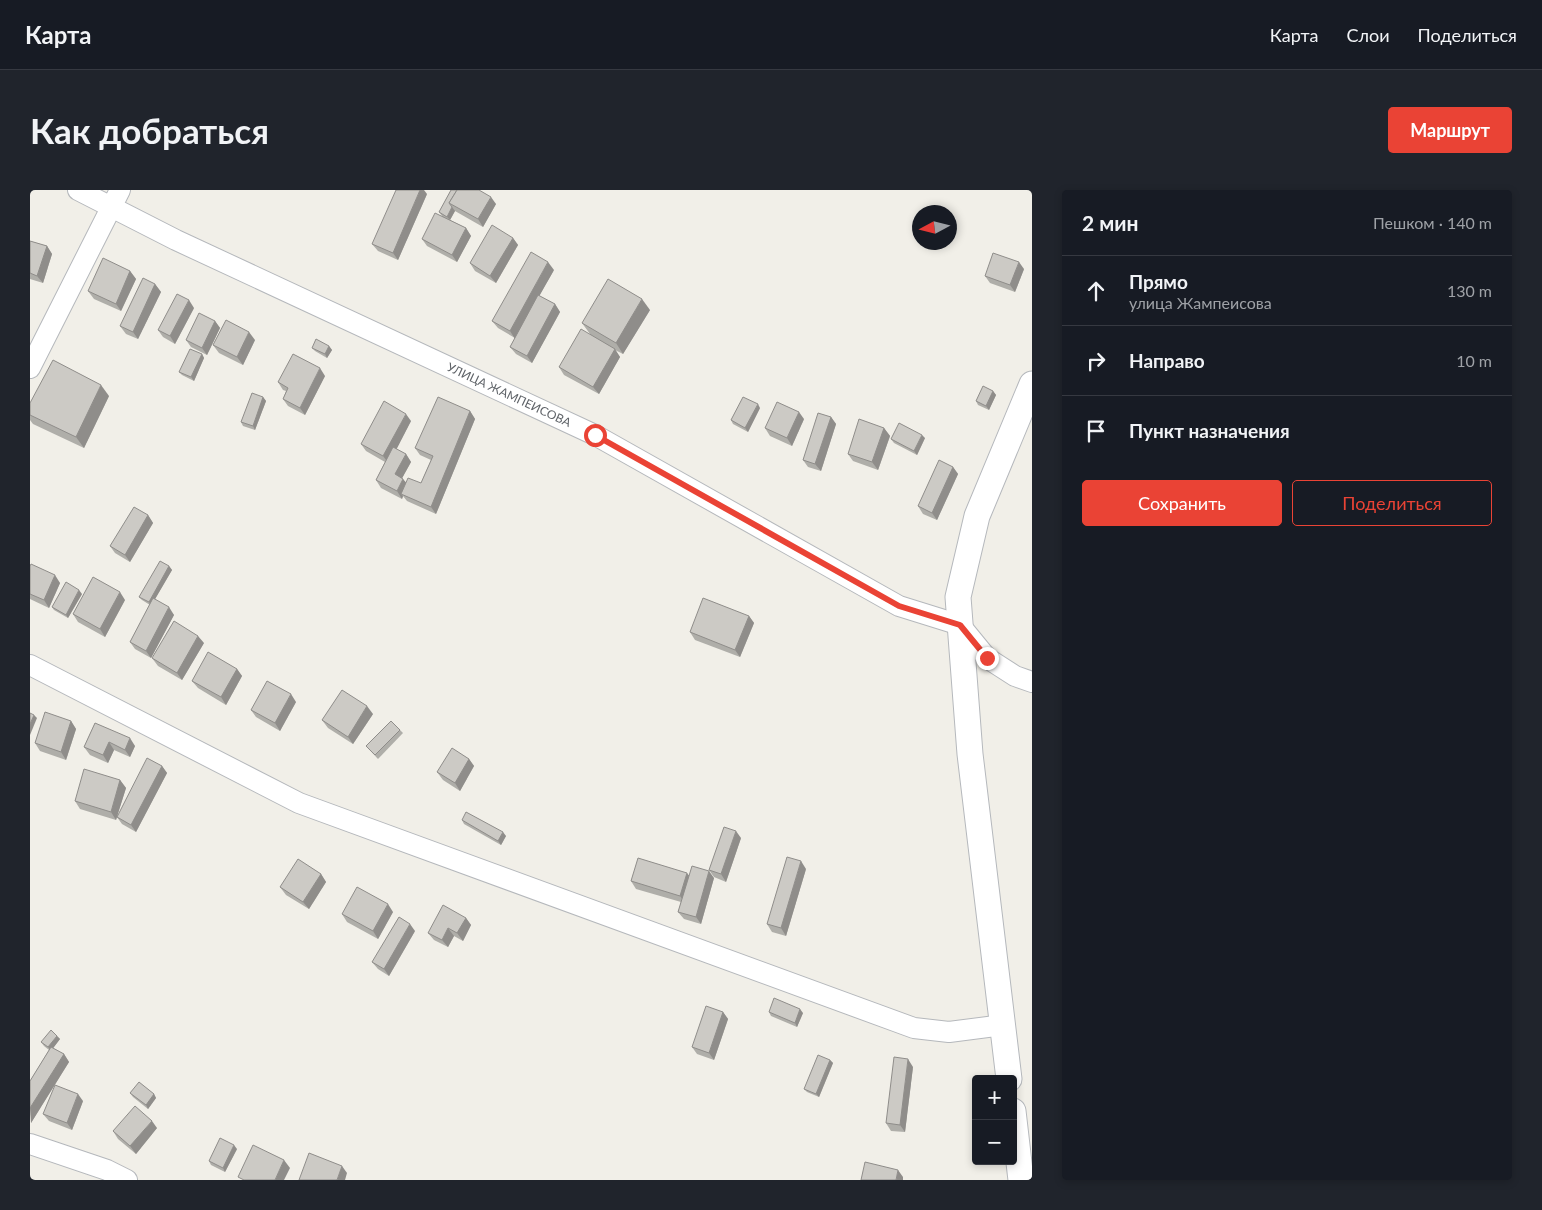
<!DOCTYPE html>
<html lang="ru">
<meta charset="utf-8">
<style>
:root{--surface:#171b24;--page:#20242c;--text:#f1f3f6;--muted:#9ea1a6;--line:#363941;--accent:#ea4335}
body{margin:0;font-family:Lato,sans-serif;background:var(--page);color:var(--text)}
.controls{position:absolute;right:15px;bottom:15px;display:grid;overflow:hidden;border-radius:5px;box-shadow:0 2px 8px #0003}
.controls button{width:45px;height:45px;display:grid;place-items:center;padding:0;border:0;border-bottom:1px solid var(--line);background:var(--surface);color:var(--text);font:25px sans-serif}
.compass{position:absolute;left:882px;top:15px;width:45px;height:45px;border-radius:50%;background:var(--surface);box-shadow:0 2px 8px #0003;rotate:263deg}
.stop{position:absolute;width:15px;height:15px;margin:-11px;border:4px solid #ea4335;border-radius:50%;background:#fff}
.stop.end{background:#ea4335;border-color:#fff;box-shadow:0 1px 5px #0008}
.list{margin:0;padding:0;list-style:none}
h2{display:flex;justify-content:space-between;align-items:center;height:65px;margin:0;padding:0 20px;font-size:21px}
h2 small{font-size:16px;font-weight:400;color:var(--muted)}
.list li{display:grid;grid-template-columns:32px 1fr auto;gap:15px;align-items:center;box-sizing:border-box;height:70px;padding:0 20px;border-top:1px solid var(--line)}
.list b{display:block;font-size:19px;white-space:nowrap}
.list p{margin:0;font-size:16px;white-space:nowrap;color:var(--muted)}
.list em{font-size:16px;font-style:normal;color:var(--muted)}
.actions{display:flex;gap:10px;padding:15px 20px}
.actions a{flex:1;padding:11px 0;border:1px solid var(--accent);border-radius:5px;text-align:center;font-size:18px;color:var(--accent)}
.actions .main{background:var(--accent);color:#fff}
.icon{flex:none;width:28px;height:28px;fill:none;stroke:currentColor;stroke-width:2;stroke-linecap:round;stroke-linejoin:round}
.map{position:relative;flex:none;width:1002px;height:990px;overflow:hidden;border-radius:5px}
header{display:flex;align-items:center;gap:30px;box-sizing:border-box;height:70px;padding:0 25px;background:var(--surface);border-bottom:1px solid var(--line)}
header strong{font-size:24px}
nav{display:flex;gap:28px;margin-inline-start:auto;font-size:18px}
.intro{display:flex;align-items:center;justify-content:space-between;box-sizing:border-box;height:120px;padding:0 30px}
h1{margin:0;font-size:35px}
.button{padding:12px 22px;border-radius:5px;background:var(--accent);color:#fff;font-size:18px;font-weight:700}
main{display:flex;gap:30px;padding:0 30px}
aside{flex:1;background:var(--surface);border-radius:5px;box-shadow:0 2px 8px #0003}
.map>svg:first-child{display:block}
</style>
<header>
<strong>Карта</strong>
<nav><a>Карта</a><a>Слои</a><a>Поделиться</a></nav>
</header>
<div class="intro"><h1>Как добраться</h1><a class="button">Маршрут</a></div>
<main>
<div class="map">
<svg width="1002" height="990" viewBox="0 0 1002 990">
<rect width="100%" height="100%" fill="#f1efe8"/>
<g fill="none" stroke-linecap="round" stroke-linejoin="round">
<g stroke="#b5b8bc" stroke-width="22">
<g id="minor">
<polyline points="48,0 146,50 565,245 869,416 930,435 957,468 985,486 1002,492"/>
<polyline points="0,178 90,0"/>
<polyline points="0,475 269,613 884,838 919,842 973,835"/>
<polyline points="0,954 77,980 97,990"/>
</g>
</g>
<g stroke="#b5b8bc" stroke-width="27">
<g id="tertiary">
<polyline points="979,889 940,564 928,407 947,326 1002,194"/>
<polyline points="983,921 991,990"/>
</g>
</g>
<use href="#minor" stroke="#fff" stroke-width="20"/>
<use href="#tertiary" stroke="#fff" stroke-width="25"/>
</g>
<g fill="#afaea9">
<polygon points="421,0 466,14 453,37 425,21 420,30 436,38 441,46 427,72 397,56 392,49 412,26 409,22"/>
<polygon points="397,4 368,70 348,61 342,54"/>
<polygon points="483,48 488,55 466,93 445,81 440,73"/>
<polygon points="0,51 17,56 22,64 13,93 0,89"/>
<polygon points="994,79 985,102 960,93 955,86"/>
<polygon points="524,80 509,106 525,114 530,122 502,173 486,164 480,157 485,148 468,138 462,131"/>
<polygon points="100,81 106,89 91,121 64,109 58,101"/>
<polygon points="125,94 131,102 108,149 96,144 90,136"/>
<polygon points="164,118 145,154 133,147 128,140"/>
<polygon points="620,120 593,164 585,160 590,167 569,204 534,185 529,177 560,144 552,133"/>
<polygon points="185,131 190,138 177,165 161,157 156,150"/>
<polygon points="225,150 213,175 189,163 183,155"/>
<polygon points="299,156 302,160 297,168 285,161 282,158"/>
<polygon points="172,164 174,168 164,191 152,185 149,182"/>
<polygon points="295,186 275,225 258,216 253,209 256,201 253,200 248,192"/>
<polygon points="963,201 966,205 959,220 948,215 946,211"/>
<polygon points="79,206 54,258 3,234 0,230 0,213"/>
<polygon points="233,207 236,211 225,240 213,236 211,232"/>
<polygon points="730,218 718,242 703,234 701,230"/>
<polygon points="440,221 445,229 406,324 377,311 373,306 372,309 351,298 346,290 355,272 336,261 331,254 381,231 366,259 376,264 381,272 372,288 376,293 391,293 401,270 390,265 385,258"/>
<polygon points="801,227 806,234 791,281 778,277 773,270"/>
<polygon points="774,229 762,256 740,246 735,238"/>
<polygon points="854,238 860,246 848,280 823,271 818,264"/>
<polygon points="895,248 887,265 864,253 861,249"/>
<polygon points="923,277 928,284 907,330 893,324 888,316"/>
<polygon points="118,325 123,333 100,372 85,363 80,356"/>
<polygon points="0,376 30,393 19,418 0,409"/>
<polygon points="139,376 142,380 125,409 144,425 121,468 105,459 100,452 120,415 112,410 109,407"/>
<polygon points="52,404 38,428 24,420 22,417"/>
<polygon points="95,410 75,447 48,432 43,424"/>
<polygon points="719,426 724,433 710,467 665,450 660,442"/>
<polygon points="174,453 152,490 128,476 122,468"/>
<polygon points="207,479 212,486 196,515 168,498 162,491"/>
<polygon points="266,512 250,541 226,527 221,520"/>
<polygon points="343,524 323,554 298,538 292,530"/>
<polygon points="41,531 46,539 36,570 10,561 5,553"/>
<polygon points="65,533 105,556 100,567 84,560 78,573 60,565 54,557"/>
<polygon points="370,540 373,543 348,569 336,556"/>
<polygon points="439,569 444,576 430,601 413,590 407,582"/>
<polygon points="132,576 137,583 106,642 92,634 87,627 86,630 50,619 45,611 90,590 96,598 87,626"/>
<polygon points="432,630 476,646 471,655 434,634"/>
<polygon points="711,648 696,692 684,687 679,680"/>
<polygon points="776,679 756,746 742,742 737,734"/>
<polygon points="291,684 296,692 279,719 256,705 250,697"/>
<polygon points="659,685 684,688 671,734 654,729 648,722 651,712 606,699 601,691"/>
<polygon points="363,722 348,749 317,732 312,724"/>
<polygon points="436,728 441,735 433,751 424,746 418,757 404,750 398,743"/>
<polygon points="385,741 359,786 348,779 342,772"/>
<polygon points="693,822 698,829 684,870 667,864 662,857"/>
<polygon points="739,822 773,823 767,837 741,826"/>
<polygon points="27,846 30,849 23,858 34,864 39,872 1,933 0,891 19,860 14,856 11,852"/>
<polygon points="800,870 803,873 789,907 777,902 774,899"/>
<polygon points="883,877 875,942 861,941 856,933"/>
<polygon points="100,903 124,904 126,908 118,919 103,907"/>
<polygon points="53,911 42,940 19,931 13,924"/>
<polygon points="127,938 106,964 88,949 83,941"/>
<polygon points="207,959 195,982 181,975 179,971"/>
</g>
<g fill="#8f8d8a">
<polygon points="390,0 394,0 397,4 368,70 363,63"/>
<polygon points="461,7 466,14 453,37 448,29"/>
<polygon points="422,17 425,21 420,30 417,27"/>
<polygon points="436,38 441,46 427,72 422,65"/>
<polygon points="483,48 488,55 466,93 460,86"/>
<polygon points="17,56 22,64 13,93 7,86"/>
<polygon points="518,72 524,80 485,149 480,141"/>
<polygon points="989,72 994,79 985,102 980,95"/>
<polygon points="100,81 106,89 91,121 86,114"/>
<polygon points="125,94 131,102 108,149 103,142"/>
<polygon points="612,109 620,120 593,164 586,153"/>
<polygon points="159,110 164,118 145,154 140,146"/>
<polygon points="525,114 530,122 502,173 497,166"/>
<polygon points="185,131 190,138 177,165 172,158"/>
<polygon points="219,142 225,150 213,175 207,167"/>
<polygon points="299,156 302,160 297,168 295,164"/>
<polygon points="585,159 590,167 569,204 563,197"/>
<polygon points="172,164 174,168 164,191 161,187"/>
<polygon points="290,178 295,186 275,225 270,218"/>
<polygon points="71,195 79,206 54,258 46,247"/>
<polygon points="963,201 966,205 959,220 956,216"/>
<polygon points="233,207 236,211 225,240 223,236"/>
<polygon points="728,214 730,218 718,242 715,238"/>
<polygon points="440,221 445,229 406,324 401,317"/>
<polygon points="769,222 774,229 762,256 757,248"/>
<polygon points="376,224 381,231 359,274 353,266"/>
<polygon points="801,227 806,234 791,281 785,274"/>
<polygon points="854,238 860,246 848,280 842,272"/>
<polygon points="892,245 895,248 887,265 884,261"/>
<polygon points="376,264 381,272 370,292 365,284"/>
<polygon points="923,277 928,284 907,330 902,323"/>
<polygon points="373,289 379,296 371,304 373,306 372,309 367,301"/>
<polygon points="118,325 123,333 100,372 95,365"/>
<polygon points="139,376 142,380 121,416 119,412"/>
<polygon points="25,385 30,393 19,418 14,410"/>
<polygon points="49,400 52,404 38,428 36,425"/>
<polygon points="90,402 95,410 75,447 70,439"/>
<polygon points="139,417 144,425 121,468 116,461"/>
<polygon points="719,426 724,433 710,467 705,460"/>
<polygon points="168,446 174,453 152,490 147,483"/>
<polygon points="207,479 212,486 196,515 191,507"/>
<polygon points="261,504 266,512 250,541 245,533"/>
<polygon points="337,516 343,524 323,554 318,547"/>
<polygon points="4,525 7,528 0,545 0,534"/>
<polygon points="41,531 46,539 36,570 31,562"/>
<polygon points="100,548 105,556 100,567 95,560"/>
<polygon points="79,552 84,560 78,573 73,565"/>
<polygon points="439,569 444,576 430,601 425,593"/>
<polygon points="132,576 137,583 106,642 101,635"/>
<polygon points="90,590 96,598 86,630 81,622"/>
<polygon points="706,641 711,648 696,692 691,684"/>
<polygon points="473,642 476,646 471,655 468,651"/>
<polygon points="771,671 776,679 756,746 751,738"/>
<polygon points="679,681 684,688 671,734 666,727"/>
<polygon points="657,683 663,691 656,714 650,706"/>
<polygon points="291,684 296,692 279,719 273,712"/>
<polygon points="358,714 363,722 348,749 343,741"/>
<polygon points="436,728 441,735 433,751 427,743"/>
<polygon points="380,734 385,741 359,786 354,779"/>
<polygon points="418,738 424,746 418,757 412,750"/>
<polygon points="770,819 773,823 767,837 765,833"/>
<polygon points="693,822 698,829 684,870 679,863"/>
<polygon points="27,846 30,849 21,861 18,857"/>
<polygon points="34,864 39,872 1,933 0,918"/>
<polygon points="878,869 883,877 875,942 870,935"/>
<polygon points="800,870 803,873 789,907 786,904"/>
<polygon points="48,904 53,911 42,940 37,933"/>
<polygon points="124,904 126,908 118,919 116,915"/>
<polygon points="122,931 127,938 106,964 100,956"/>
<polygon points="204,955 207,959 195,982 193,978"/>
<polygon points="254,970 260,978 254,990 245,990"/>
<polygon points="312,976 317,983 315,990 307,990"/>
<polygon points="868,980 873,987 873,990 866,990"/>
</g>
<g fill="#cccac5" stroke="#8f8d8a">
<polygon points="366,0 390,0 363,63 342,54"/>
<polygon points="421,0 427,0 419,13 422,17 417,27 409,22"/>
<polygon points="427,0 449,0 461,7 448,29 419,13"/>
<polygon points="405,23 436,38 422,65 392,49"/>
<polygon points="462,35 483,48 460,86 440,73"/>
<polygon points="0,51 17,56 7,86 0,83"/>
<polygon points="501,62 518,72 480,141 462,131"/>
<polygon points="963,63 989,72 980,95 955,86"/>
<polygon points="73,68 100,81 86,114 58,101"/>
<polygon points="113,88 125,94 103,142 90,136"/>
<polygon points="578,89 612,109 586,153 552,133"/>
<polygon points="147,104 159,110 140,146 128,140"/>
<polygon points="508,105 525,114 497,166 480,157"/>
<polygon points="169,123 185,131 172,158 156,150"/>
<polygon points="196,130 219,142 207,167 183,155"/>
<polygon points="551,139 585,159 563,197 529,177"/>
<polygon points="286,149 299,156 295,164 282,158"/>
<polygon points="160,159 172,164 161,187 149,182"/>
<polygon points="263,164 290,178 270,218 253,209 258,198 248,192"/>
<polygon points="23,170 71,195 46,247 0,225 0,213"/>
<polygon points="953,196 963,201 956,216 946,211"/>
<polygon points="222,203 233,207 223,236 211,232"/>
<polygon points="408,207 440,221 401,317 371,304 378,288 391,293 403,266 385,258"/>
<polygon points="713,207 728,214 715,238 701,230"/>
<polygon points="354,211 376,224 353,266 331,254"/>
<polygon points="747,212 769,222 757,248 735,238"/>
<polygon points="788,223 801,227 785,274 773,270"/>
<polygon points="829,229 854,238 842,272 818,264"/>
<polygon points="869,233 892,245 884,261 861,249"/>
<polygon points="363,257 376,264 365,284 373,289 367,301 346,290"/>
<polygon points="909,270 923,277 902,323 888,316"/>
<polygon points="104,317 118,325 95,365 80,356"/>
<polygon points="130,371 139,376 119,412 109,407"/>
<polygon points="1,374 25,385 14,410 0,404 0,376"/>
<polygon points="63,387 90,402 70,439 43,424"/>
<polygon points="36,392 49,400 36,425 22,417"/>
<polygon points="123,408 139,417 116,461 100,452"/>
<polygon points="673,408 719,426 705,460 660,442"/>
<polygon points="144,431 168,446 147,483 122,468"/>
<polygon points="178,462 207,479 191,507 162,491"/>
<polygon points="237,491 261,504 245,533 221,520"/>
<polygon points="312,500 337,516 318,547 292,530"/>
<polygon points="15,522 41,531 31,562 5,553"/>
<polygon points="0,523 4,525 0,534"/>
<polygon points="361,531 370,540 345,565 336,556"/>
<polygon points="65,533 100,548 95,560 79,552 73,565 54,557"/>
<polygon points="422,558 439,569 425,593 407,582"/>
<polygon points="117,568 132,576 101,635 87,627"/>
<polygon points="54,579 90,590 81,622 45,611"/>
<polygon points="436,622 473,642 468,651 432,630"/>
<polygon points="694,637 706,641 691,684 679,680"/>
<polygon points="757,667 771,671 751,738 737,734"/>
<polygon points="608,668 657,683 650,706 601,691"/>
<polygon points="268,669 291,684 273,712 250,697"/>
<polygon points="662,676 679,681 666,727 648,722"/>
<polygon points="327,697 358,714 343,741 312,724"/>
<polygon points="413,715 436,728 427,743 418,738 412,750 398,743"/>
<polygon points="369,727 380,734 354,779 342,772"/>
<polygon points="744,808 770,819 765,833 739,822"/>
<polygon points="676,816 693,822 679,863 662,857"/>
<polygon points="21,840 27,846 18,857 11,852"/>
<polygon points="21,857 34,864 0,918 0,891"/>
<polygon points="788,865 800,870 786,904 774,899"/>
<polygon points="864,867 878,869 870,935 856,933"/>
<polygon points="109,892 124,904 116,915 100,903"/>
<polygon points="25,895 48,904 37,933 13,924"/>
<polygon points="105,916 122,931 100,956 83,941"/>
<polygon points="190,948 204,955 193,978 179,971"/>
<polygon points="223,955 254,970 245,990 214,990 208,987"/>
<polygon points="279,963 312,976 307,990 269,990"/>
<polygon points="835,972 868,980 866,990 831,990"/>
</g>
<g fill="none" stroke-linecap="round" stroke-linejoin="round">
<polyline stroke="#ea4335" stroke-width="6" points="565,245 869,416 930,435 957,468"/>
</g>
<g text-anchor="middle" stroke-width="5" stroke-linejoin="round" paint-order="stroke">
<g font-size="12" fill="#5f6368" stroke="#fff">
<text transform="translate(479 205) rotate(25)" y="4">УЛИЦА ЖАМПЕИСОВА</text>
</g>
</g>
</svg>
<div class="controls">
<button>+</button>
<button>−</button>
</div>
<svg class="compass" viewBox="-18 -18 36 36"><path d="M0-13l5 13h-10z" fill="#e53935"/><path d="M0 13l5-13h-10z" fill="#9ea1a6"/></svg>
<div class="stop" style="left:565px;top:245px"></div>
<div class="stop end" style="left:957px;top:468px"></div>
</div>
<aside>
<h2>2 мин<small>Пешком · 140 m</small></h2>
<ul class="list">
<li><svg class="icon" aria-label="ahead" viewBox="0 0 24 24"><path d="M12 20V5M6 11l6-6 6 6"/></svg><div><b>Прямо</b><p>улица Жампеисова</p></div><em>130 m</em></li>
<li><svg class="icon" aria-label="right" viewBox="0 0 24 24"><path d="M7 20v-9h11M14 6l5 5-5 5"/></svg><div><b>Направо</b></div><em>10 m</em></li>
<li><svg class="icon" aria-label="arrive" viewBox="0 0 24 24"><path d="M6 21V4h12l-3 4 3 4H6"/></svg><div><b>Пункт назначения</b></div></li>
</ul>
<div class="actions"><a class="main">Сохранить</a><a>Поделиться</a></div>
</aside>
</main>
